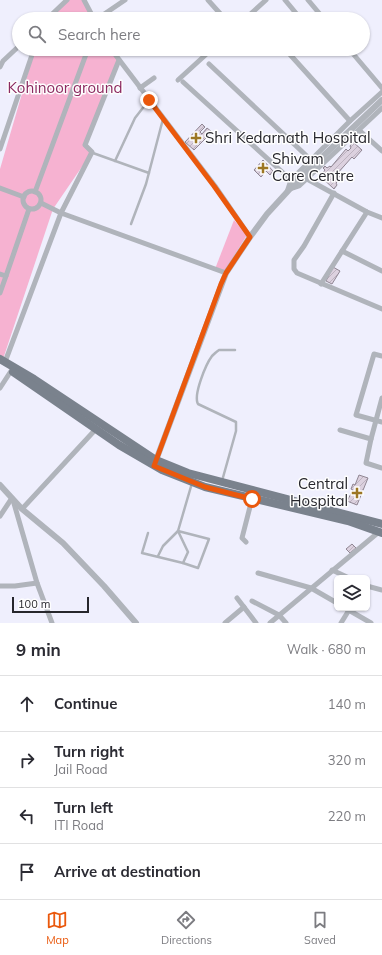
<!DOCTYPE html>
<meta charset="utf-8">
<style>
:root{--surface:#fff;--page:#f7f7f7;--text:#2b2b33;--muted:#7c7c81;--line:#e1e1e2;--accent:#ea580c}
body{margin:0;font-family:Mulish,sans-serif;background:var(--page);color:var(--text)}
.controls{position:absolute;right:12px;bottom:12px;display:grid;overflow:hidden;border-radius:6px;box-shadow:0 1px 3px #0004}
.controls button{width:36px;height:36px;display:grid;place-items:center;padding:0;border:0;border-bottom:1px solid var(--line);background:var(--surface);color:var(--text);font:20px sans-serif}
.scale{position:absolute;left:12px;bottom:10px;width:77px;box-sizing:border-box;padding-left:4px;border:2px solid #26262c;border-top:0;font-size:11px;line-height:14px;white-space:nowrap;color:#26262c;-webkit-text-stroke:3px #fefefe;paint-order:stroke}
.stop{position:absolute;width:12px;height:12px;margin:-9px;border:3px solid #ea580c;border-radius:50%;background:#fff}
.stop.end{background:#ea580c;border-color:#fff;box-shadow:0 1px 4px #0008}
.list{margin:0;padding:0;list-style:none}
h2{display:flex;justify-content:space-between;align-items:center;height:52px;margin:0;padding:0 16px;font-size:17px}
h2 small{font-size:13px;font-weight:400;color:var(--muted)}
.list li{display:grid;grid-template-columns:26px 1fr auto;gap:12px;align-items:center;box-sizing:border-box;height:56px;padding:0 16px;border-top:1px solid var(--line)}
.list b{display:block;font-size:15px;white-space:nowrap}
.list p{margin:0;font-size:13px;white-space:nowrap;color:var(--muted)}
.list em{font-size:13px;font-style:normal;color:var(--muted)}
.icon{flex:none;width:22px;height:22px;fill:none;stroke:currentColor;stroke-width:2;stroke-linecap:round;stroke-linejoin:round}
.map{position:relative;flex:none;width:382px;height:623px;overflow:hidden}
.search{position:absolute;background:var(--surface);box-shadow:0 1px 3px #0004;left:12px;right:12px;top:12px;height:44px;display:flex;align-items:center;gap:10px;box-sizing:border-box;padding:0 14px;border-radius:22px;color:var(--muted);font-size:15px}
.sheet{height:276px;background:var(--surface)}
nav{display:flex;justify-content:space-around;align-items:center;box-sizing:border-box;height:56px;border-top:1px solid var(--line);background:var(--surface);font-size:11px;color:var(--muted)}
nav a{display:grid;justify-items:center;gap:2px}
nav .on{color:var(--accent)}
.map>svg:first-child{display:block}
</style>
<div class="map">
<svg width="382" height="623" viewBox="0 0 382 623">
<defs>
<pattern id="building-hatch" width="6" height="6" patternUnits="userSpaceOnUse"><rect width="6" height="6" fill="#dcd1df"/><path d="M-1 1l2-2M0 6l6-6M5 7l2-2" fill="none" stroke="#bdb3c0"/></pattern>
</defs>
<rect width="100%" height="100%" fill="#efeffd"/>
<g fill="#f6b2d1">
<polygon points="67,0 84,0 94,19 47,19"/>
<polygon points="35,49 112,49 119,60 84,145 92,152 53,209 3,359 0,357 0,169"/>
<polygon points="234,220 247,235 224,272 215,269"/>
</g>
<g fill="url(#building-hatch)" stroke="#908693">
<polygon points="202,124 205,127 200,132 202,134 207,128 212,132 194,150 185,142"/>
<polygon points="353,142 362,150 354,159 352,157 337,174 341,178 336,183 337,185 334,189 319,175 321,173 322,174 325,170 323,168 325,166 327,168 330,166 331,167 346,149 348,151 351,148 350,146"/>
<polygon points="263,160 273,171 270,175 266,171 261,177 254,170"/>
<polygon points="333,267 340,271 332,284 326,281"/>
<polygon points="359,475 368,478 357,505 347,501 353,490 351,489 353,484 355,485"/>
<polygon points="352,544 356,548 350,553 346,549"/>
</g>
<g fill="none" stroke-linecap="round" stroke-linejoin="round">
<g stroke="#b0b4bb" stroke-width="2.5">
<polyline points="93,153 149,173"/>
<polyline points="115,161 135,118 149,100"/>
<polyline points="131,224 146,184 163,119"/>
<path d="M222 481 236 431V422L198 404C193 395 206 364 212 356 214 354 216 352 219 350H235"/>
<polyline points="148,533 142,553 183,563 198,568 209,539 178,531 163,546 158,556"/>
<polyline points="183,563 188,552 178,531 192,483"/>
</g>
<g stroke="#b0b4bb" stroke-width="5">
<polyline points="84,0 94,19"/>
<polyline points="208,0 225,19"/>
<polyline points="285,0 300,18"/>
<polyline points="308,0 324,19"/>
<polyline points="47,19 67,0"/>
<polyline points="97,19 125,0"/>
<polyline points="245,19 266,0"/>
<polyline points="111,49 215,186 250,237"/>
<polyline points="285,49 350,121"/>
<polyline points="349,49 382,88"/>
<polyline points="119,60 85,145 92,152 61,213 226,273"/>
<polyline points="209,64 311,160"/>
<polyline points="0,67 3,61 19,46"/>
<polyline points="178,80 212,49"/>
<polyline points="183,82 291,180"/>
<polyline points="140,88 154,78"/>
<polyline points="359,130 382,151"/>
<polyline points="0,149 34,49"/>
<polyline points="307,179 367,212 382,218"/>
<polyline points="0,188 24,197"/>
<polyline points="290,189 299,186 382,108"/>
<circle cx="32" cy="200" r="9"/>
<polyline points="35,192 88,49"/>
<polyline points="287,192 291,180 350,121 382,92"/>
<polyline points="334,193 304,246 294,260 294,269 297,273 382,309"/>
<polyline points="342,251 382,271"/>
<polyline points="0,274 6,276 0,293"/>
<polyline points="6,276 29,209"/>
<polyline points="321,284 367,212"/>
<polyline points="382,356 374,354 356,415 382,422"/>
<polyline points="5,362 61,213 41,203"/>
<polyline points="0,388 11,371"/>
<polyline points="340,430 371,439 366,463 382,468"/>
<polyline points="371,439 382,398"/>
<polyline points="13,500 37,583 52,623"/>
<polyline points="22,509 96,429"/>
<polyline points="0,516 12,498"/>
<polyline points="246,542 242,538 252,499"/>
<polyline points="332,570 349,578"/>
<polyline points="258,573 311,588 337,603"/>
<polyline points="0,586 15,586 37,583"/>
<polyline points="367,586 382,590"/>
<polyline points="237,598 256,623"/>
<polyline points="252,601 279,615 286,623"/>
<polyline points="345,608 371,623"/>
<polyline points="225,623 244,607"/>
<polyline points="270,623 380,531"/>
<polyline points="341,623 349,610"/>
</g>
<g stroke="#b0b4bb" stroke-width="6">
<polyline points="155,463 226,273 250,237 267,214 299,179 382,100"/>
<polyline points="0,485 22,509 63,543 104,586 136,623"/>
</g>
<g stroke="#7a828d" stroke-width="8">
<polyline points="0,359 34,379 156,460 188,473 382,524"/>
<polyline points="13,372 119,445 162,470 205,487 348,521 382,533"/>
</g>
</g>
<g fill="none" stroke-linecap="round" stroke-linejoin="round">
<polyline stroke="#ea580c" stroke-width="5" points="149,100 214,186 250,237 226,273 221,284 154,466 205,487 252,499"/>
</g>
<g fill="#9c7723" stroke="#fefefe" stroke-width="1.5">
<path d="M194 132h4v4h4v4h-4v4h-4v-4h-4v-4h4z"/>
<path d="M261 162h4v4h4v4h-4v4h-4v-4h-4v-4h4z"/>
<path d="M355 487h4v4h4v4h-4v4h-4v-4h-4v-4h4z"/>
</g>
<g text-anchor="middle" stroke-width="3" stroke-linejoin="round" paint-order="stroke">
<g font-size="15" fill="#8c2a60" stroke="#fefefe">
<text x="65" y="93">Kohinoor ground</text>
</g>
<g font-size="15" fill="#26262c" stroke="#fefefe" text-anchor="start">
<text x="205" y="143">Shri Kedarnath Hospital</text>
<text x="272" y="164">Shivam<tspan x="272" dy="17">Care Centre</tspan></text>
<text x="348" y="489" text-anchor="end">Central<tspan x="348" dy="17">Hospital</tspan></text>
</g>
</g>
</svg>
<div class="controls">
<button><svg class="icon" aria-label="layers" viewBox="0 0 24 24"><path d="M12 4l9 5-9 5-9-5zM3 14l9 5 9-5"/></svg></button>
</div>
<div class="scale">100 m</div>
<div class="stop" style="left:252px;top:499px"></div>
<div class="stop end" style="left:149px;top:100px"></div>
<div class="search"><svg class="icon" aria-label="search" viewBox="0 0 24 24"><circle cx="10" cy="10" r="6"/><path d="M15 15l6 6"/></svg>Search here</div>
</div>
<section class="sheet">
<h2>9 min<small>Walk · 680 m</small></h2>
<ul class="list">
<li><svg class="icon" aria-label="ahead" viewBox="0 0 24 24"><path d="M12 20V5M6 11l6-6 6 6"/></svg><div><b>Continue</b></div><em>140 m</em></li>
<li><svg class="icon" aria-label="right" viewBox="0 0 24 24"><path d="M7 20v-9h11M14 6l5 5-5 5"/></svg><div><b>Turn right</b><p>Jail Road</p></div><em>320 m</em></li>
<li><svg class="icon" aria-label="left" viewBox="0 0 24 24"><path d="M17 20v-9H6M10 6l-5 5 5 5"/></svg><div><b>Turn left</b><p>ITI Road</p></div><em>220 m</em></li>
<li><svg class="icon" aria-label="arrive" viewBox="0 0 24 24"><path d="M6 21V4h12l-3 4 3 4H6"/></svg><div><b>Arrive at destination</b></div></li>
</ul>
</section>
<nav>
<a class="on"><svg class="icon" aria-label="map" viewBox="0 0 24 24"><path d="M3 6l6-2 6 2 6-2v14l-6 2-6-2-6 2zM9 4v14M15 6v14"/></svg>Map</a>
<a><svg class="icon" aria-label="directions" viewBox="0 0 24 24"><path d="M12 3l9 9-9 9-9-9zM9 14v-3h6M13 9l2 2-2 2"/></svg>Directions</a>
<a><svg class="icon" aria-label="saved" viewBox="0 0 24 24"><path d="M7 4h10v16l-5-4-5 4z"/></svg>Saved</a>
</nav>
